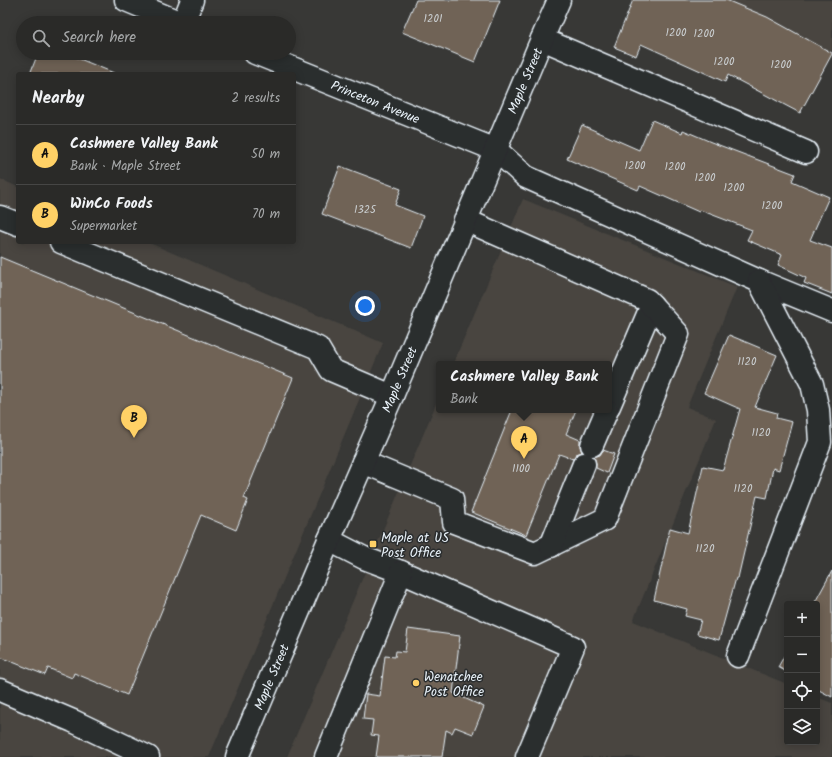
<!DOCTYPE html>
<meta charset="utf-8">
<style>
:root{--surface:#2a2a28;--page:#363634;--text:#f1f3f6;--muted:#a5a7a8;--line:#464645;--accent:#ffd166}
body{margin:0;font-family:Kalam,sans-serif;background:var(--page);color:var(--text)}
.controls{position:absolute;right:12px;bottom:12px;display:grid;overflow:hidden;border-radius:4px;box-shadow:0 2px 10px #0003}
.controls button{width:36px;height:36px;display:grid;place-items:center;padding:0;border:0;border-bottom:1px solid var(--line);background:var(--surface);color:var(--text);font:20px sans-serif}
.you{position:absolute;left:365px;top:306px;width:14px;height:14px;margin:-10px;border:3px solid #fff;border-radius:50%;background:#1a73e8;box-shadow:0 0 0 6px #1a73e833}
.badge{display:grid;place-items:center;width:26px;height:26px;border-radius:50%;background:var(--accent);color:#111;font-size:13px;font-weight:700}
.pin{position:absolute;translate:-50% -33px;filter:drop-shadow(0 1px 2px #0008)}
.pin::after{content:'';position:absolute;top:21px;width:14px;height:12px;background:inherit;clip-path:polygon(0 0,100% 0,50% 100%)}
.popup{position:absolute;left:436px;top:361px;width:176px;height:52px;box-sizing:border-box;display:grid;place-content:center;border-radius:4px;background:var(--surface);filter:drop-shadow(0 1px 3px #0005);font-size:13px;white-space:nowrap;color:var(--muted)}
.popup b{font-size:15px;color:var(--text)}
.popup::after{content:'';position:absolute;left:50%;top:100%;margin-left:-8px;border:8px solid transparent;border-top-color:var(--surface)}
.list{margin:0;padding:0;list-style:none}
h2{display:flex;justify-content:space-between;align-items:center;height:52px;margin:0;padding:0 16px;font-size:17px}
h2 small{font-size:13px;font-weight:400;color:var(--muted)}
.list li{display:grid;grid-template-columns:26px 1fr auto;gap:12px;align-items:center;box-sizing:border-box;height:60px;padding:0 16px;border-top:1px solid var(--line)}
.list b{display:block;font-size:15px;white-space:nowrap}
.list p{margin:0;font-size:13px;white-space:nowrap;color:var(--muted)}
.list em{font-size:13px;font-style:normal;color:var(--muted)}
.icon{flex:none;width:22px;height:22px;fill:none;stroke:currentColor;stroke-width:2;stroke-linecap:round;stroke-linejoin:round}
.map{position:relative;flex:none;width:832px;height:757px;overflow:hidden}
.search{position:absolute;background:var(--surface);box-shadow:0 2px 10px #0003;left:16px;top:16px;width:280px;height:44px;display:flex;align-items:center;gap:10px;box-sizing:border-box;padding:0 14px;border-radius:22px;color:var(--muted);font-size:15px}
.panel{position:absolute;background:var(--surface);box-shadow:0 2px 10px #0003;left:16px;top:72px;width:280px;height:172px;border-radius:4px}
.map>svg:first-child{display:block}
</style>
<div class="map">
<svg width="832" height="757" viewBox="0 0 832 757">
<rect width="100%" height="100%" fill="#383836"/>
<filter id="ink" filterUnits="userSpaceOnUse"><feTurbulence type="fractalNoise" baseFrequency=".025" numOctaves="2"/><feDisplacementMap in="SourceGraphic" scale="8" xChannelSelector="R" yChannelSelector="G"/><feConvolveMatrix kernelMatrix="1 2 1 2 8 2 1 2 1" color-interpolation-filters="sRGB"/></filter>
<g filter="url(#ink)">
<g fill="#484540">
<polygon points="691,0 832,0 832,58"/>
<polygon points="0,179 18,187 18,242 147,242 383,343 209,757 0,757"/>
<polygon points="523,199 737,287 687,407 716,419 633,621 787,684 787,742 817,742 817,697 832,703 832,757 287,757 439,397 439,410 609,410 609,364 453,364"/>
</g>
<g fill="#6f6356" stroke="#e8f1f8">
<polygon points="416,0 500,0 475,62 402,32"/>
<polygon points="633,0 726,0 767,17 832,53 832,54 800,113 728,75 725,82 641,44 636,56 614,47"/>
<polygon points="38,53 65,53 114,73 114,74 30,74"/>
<polygon points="652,120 682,133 683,130 711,142 795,174 792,181 829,197 810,240 832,248 832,294 804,283 806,278 778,265 782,255 747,240 752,230 700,210 699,212 640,186 638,190 567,159 582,125 639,150"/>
<polygon points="340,166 401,189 395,205 423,216 411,248 322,214"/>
<polygon points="0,257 293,378 244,498 248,500 236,530 201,515 127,695 74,673 72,678 48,668 45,675 0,657"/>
<polygon points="729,335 777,355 755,407 777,413 776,418 792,422 779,470 773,468 767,498 757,496 738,578 736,578 719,640 697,634 701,620 685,616 687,609 654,600 670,528 688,533 703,466 723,470 740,409 704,393"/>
<polygon points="512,410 576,410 566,434 580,440 580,446 582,452 576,454 573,459 559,454 526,535 471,512"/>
<polygon points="603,450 614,454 607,473 596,468 596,463 594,457 600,455"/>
<polygon points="832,571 832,697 817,689 817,604 814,604"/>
<polygon points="408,629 460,636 453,693 484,707 473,734 455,727 452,733 446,730 442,757 376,757 379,736 371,735 373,720 363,719 366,694 380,696 385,656 395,657 396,651 405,652"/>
<polygon points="787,651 787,672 778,667"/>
</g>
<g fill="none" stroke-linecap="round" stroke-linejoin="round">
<g stroke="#e8f1f8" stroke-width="25">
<g id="minor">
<polyline points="126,0 181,23"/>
<polyline points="183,23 192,0"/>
<polyline points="542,39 806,152"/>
<path id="s1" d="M255 53 496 150 526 177 759 281 832 311"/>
<polyline points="0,217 18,224"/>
<polyline points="61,242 318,348 331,370 392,396"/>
<polyline points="609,406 652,305"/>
<polyline points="592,445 607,410"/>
<polyline points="363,462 452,499 454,522 535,553 605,519 678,334 647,300 465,220"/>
<polyline points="329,540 364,558 401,572 573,647 527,757"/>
<polyline points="551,546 584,464"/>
<polyline points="738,656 820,442 818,410 812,384 759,281"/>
<polyline points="0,690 73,721 148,757"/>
<path id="s2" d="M237 757 329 540 392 396 542 39 559 0"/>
<polyline points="326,757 401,572"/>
</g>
</g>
<use href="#minor" stroke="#2a2d2e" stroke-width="22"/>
</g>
</g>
<g fill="#ffd166" stroke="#2a2d2e" stroke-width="1.5">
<rect x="369" y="540" width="8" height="8" rx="2"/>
<circle cx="416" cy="683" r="4"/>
</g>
<g text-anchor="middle" stroke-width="3" stroke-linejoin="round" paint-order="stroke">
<g font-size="11" fill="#caced0">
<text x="433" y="22">1201</text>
<text x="676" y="36">1200</text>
<text x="704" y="37">1200</text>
<text x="724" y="65">1200</text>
<text x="781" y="68">1200</text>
<text x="635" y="169">1200</text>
<text x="675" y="170">1200</text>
<text x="705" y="181">1200</text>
<text x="734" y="191">1200</text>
<text x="772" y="209">1200</text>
<text x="365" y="213">1325</text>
<text x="747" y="365">1120</text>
<text x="761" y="436">1120</text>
<text x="521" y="472">1100</text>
<text x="743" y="492">1120</text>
<text x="705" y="552">1120</text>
</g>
<g font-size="13" fill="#e8f1f8" stroke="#2a2d2e">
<text dy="5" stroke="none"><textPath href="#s2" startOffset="735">Maple Street</textPath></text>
<text dy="5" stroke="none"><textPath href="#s1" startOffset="130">Princeton Avenue</textPath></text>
<text dy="5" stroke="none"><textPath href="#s2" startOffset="411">Maple Street</textPath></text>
<text dy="5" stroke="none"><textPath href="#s2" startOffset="87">Maple Street</textPath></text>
</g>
<g font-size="13" fill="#e8f1f8" stroke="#2a2d2e" text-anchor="start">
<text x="381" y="542">Maple at US<tspan x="381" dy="15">Post Office</tspan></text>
<text x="424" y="681">Wenatchee<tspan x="424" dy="15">Post Office</tspan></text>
</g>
</g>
</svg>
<div class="controls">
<button>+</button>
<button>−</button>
<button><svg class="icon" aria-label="locate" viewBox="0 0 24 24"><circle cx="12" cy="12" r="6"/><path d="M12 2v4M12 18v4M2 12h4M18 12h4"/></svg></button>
<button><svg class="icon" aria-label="layers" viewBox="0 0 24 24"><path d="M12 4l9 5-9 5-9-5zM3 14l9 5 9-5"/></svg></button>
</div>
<div class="you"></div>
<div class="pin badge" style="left:524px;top:459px">A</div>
<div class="popup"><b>Cashmere Valley Bank</b>Bank</div>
<div class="pin badge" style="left:134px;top:438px">B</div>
<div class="search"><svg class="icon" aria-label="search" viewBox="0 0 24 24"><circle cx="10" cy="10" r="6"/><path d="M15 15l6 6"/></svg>Search here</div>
<section class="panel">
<h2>Nearby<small>2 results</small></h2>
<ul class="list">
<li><span class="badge">A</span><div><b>Cashmere Valley Bank</b><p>Bank · Maple Street</p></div><em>50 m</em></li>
<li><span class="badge">B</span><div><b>WinCo Foods</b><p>Supermarket</p></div><em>70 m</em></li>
</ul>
</section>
</div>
